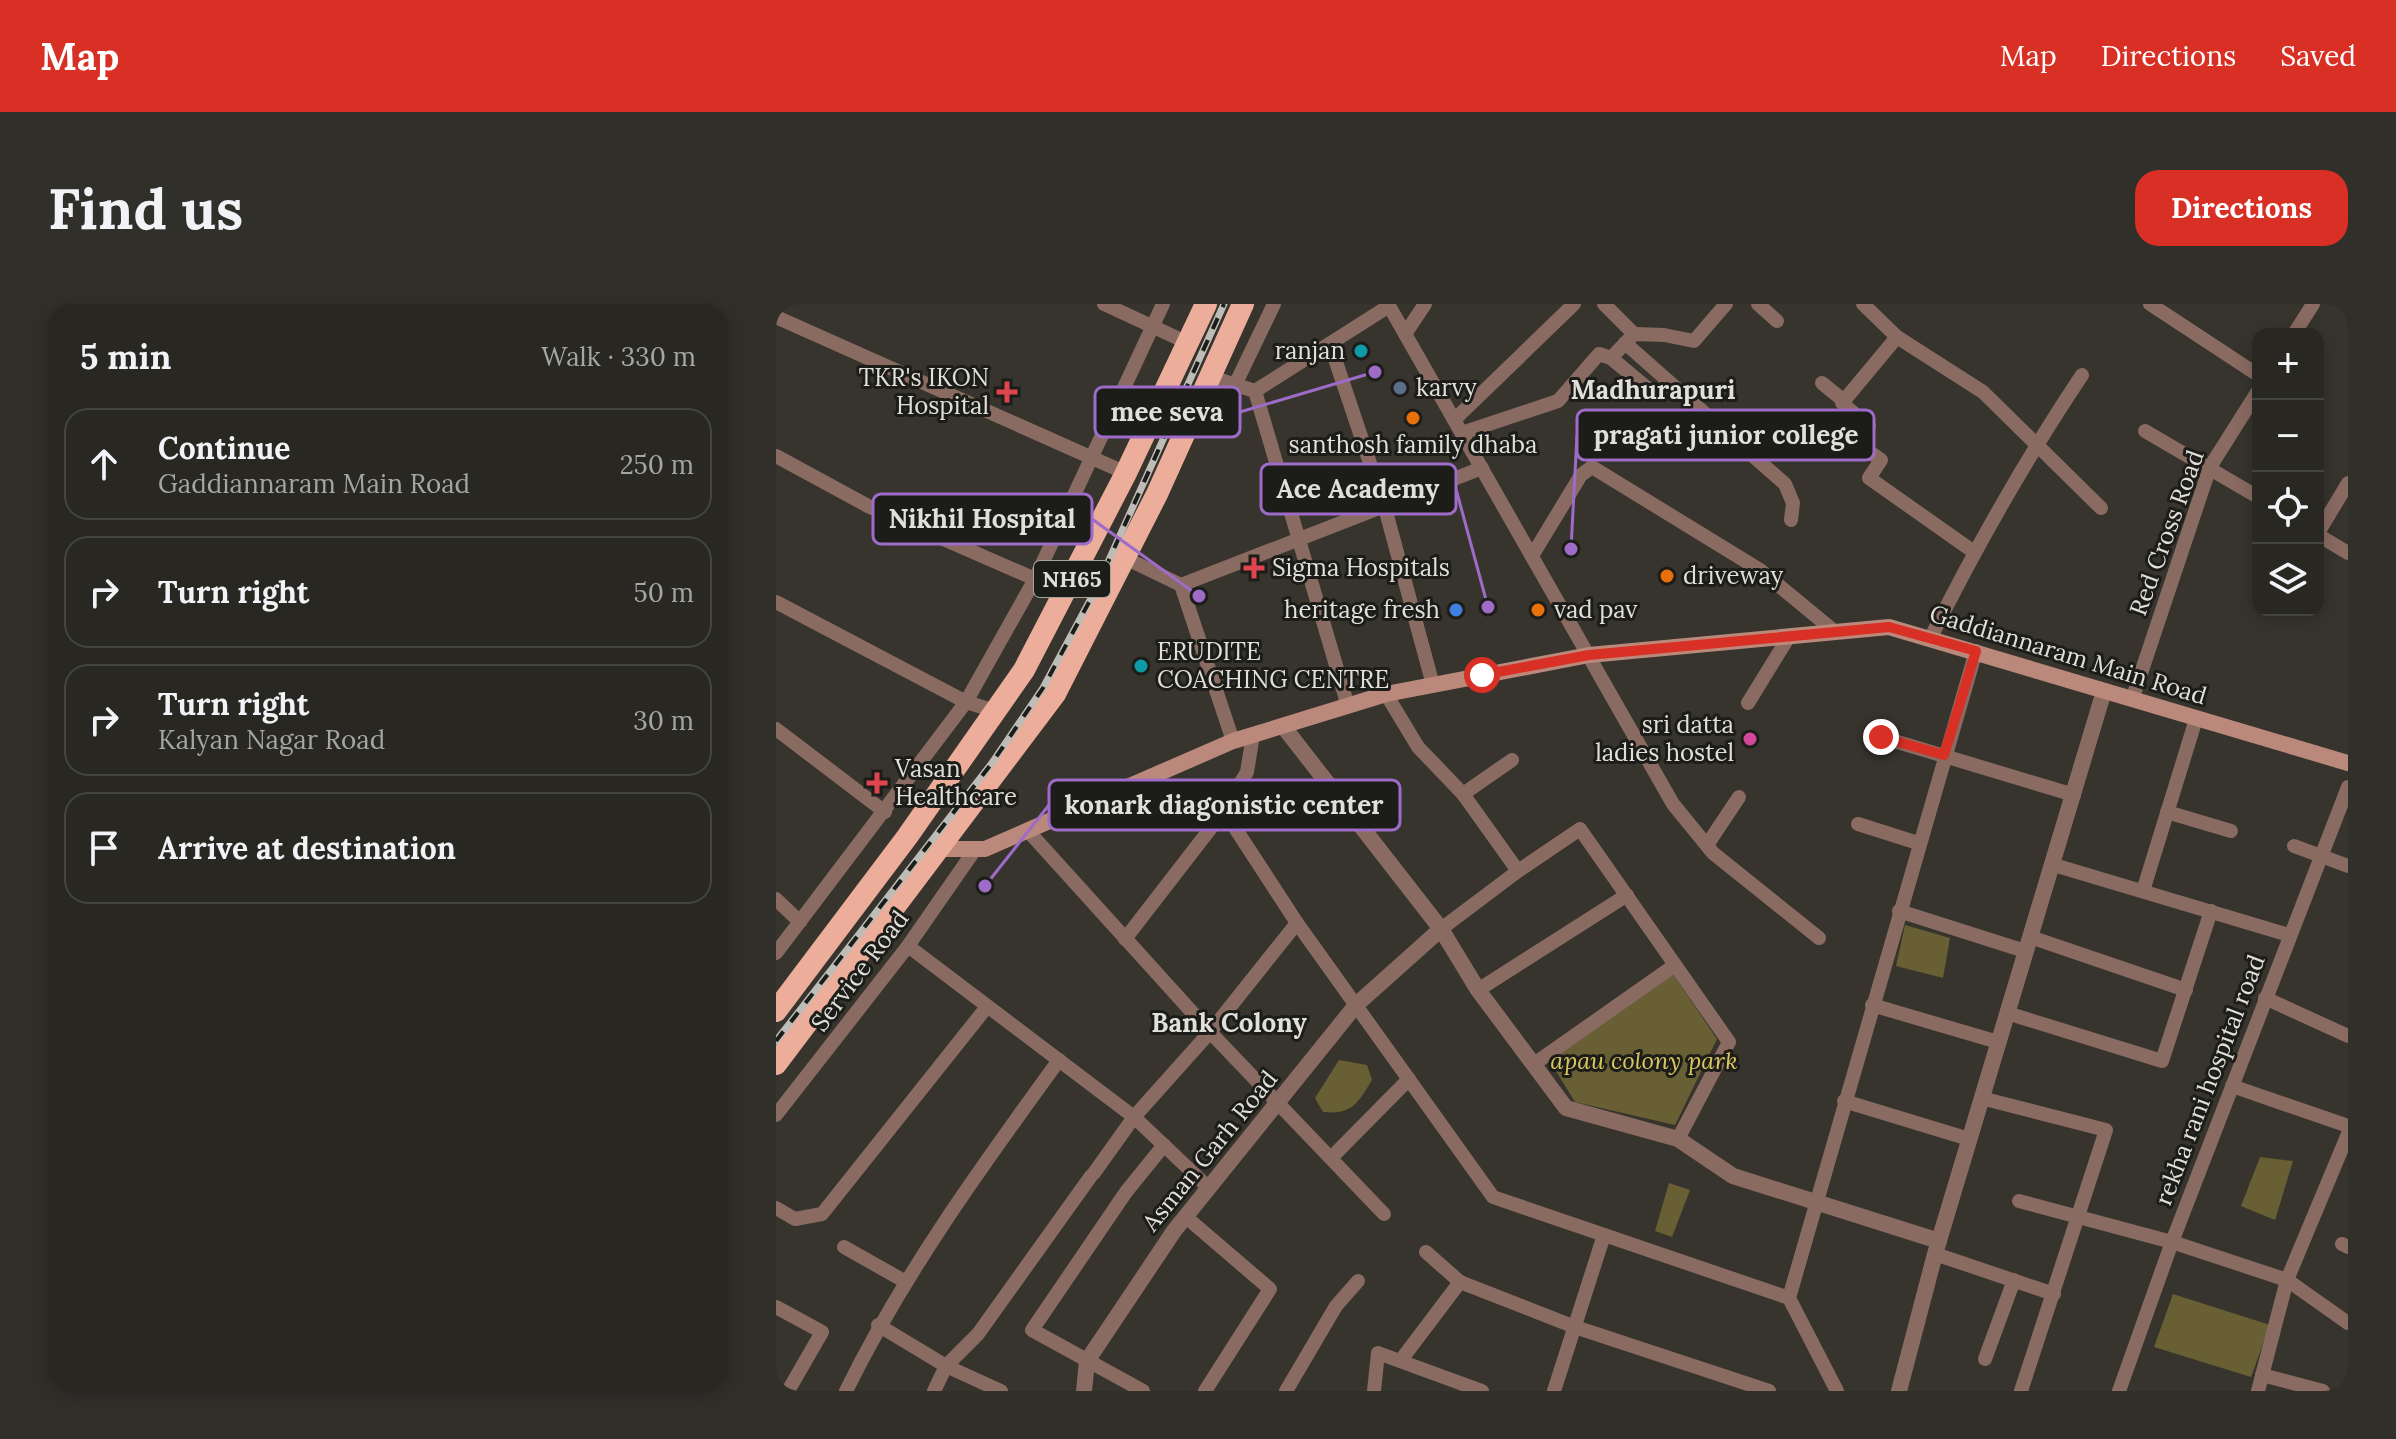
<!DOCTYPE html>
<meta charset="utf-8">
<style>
:root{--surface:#282722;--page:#302f2a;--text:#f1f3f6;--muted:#a5a5a5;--line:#444440;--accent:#d93025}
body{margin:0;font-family:Lora,serif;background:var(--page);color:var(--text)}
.controls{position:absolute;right:24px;top:24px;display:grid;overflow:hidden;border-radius:16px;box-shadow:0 4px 20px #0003}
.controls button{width:72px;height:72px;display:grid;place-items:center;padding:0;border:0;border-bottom:2px solid var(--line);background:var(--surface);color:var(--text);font:40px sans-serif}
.stop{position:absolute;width:24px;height:24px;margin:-18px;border:6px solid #d93025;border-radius:50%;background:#fff}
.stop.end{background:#d93025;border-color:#fff;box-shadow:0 2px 8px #0008}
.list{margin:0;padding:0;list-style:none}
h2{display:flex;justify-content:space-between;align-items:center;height:104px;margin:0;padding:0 32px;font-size:34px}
h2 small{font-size:26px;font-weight:400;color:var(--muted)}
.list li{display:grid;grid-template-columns:52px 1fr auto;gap:24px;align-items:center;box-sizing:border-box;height:112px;margin:0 16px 16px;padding:0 16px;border:2px solid var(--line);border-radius:24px}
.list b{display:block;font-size:30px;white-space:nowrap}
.list p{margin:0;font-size:26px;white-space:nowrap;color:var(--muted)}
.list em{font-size:26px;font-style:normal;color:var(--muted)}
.icon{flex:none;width:44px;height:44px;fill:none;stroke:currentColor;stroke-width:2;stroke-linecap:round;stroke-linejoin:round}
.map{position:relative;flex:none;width:1572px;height:1087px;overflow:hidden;border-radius:24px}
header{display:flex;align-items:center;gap:48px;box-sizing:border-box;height:112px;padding:0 40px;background:var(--accent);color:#fff}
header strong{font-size:38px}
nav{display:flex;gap:44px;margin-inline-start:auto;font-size:28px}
.intro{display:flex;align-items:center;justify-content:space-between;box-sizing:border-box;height:192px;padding:0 48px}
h1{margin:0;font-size:56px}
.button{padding:20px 36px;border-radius:24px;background:var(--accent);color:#fff;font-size:28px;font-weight:700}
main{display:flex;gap:48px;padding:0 48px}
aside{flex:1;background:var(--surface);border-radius:24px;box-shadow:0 4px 20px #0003}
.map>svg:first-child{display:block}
</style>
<header>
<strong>Map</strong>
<nav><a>Map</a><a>Directions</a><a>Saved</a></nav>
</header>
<div class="intro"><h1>Find us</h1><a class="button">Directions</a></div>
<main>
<aside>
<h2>5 min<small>Walk · 330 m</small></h2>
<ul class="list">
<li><svg class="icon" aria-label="ahead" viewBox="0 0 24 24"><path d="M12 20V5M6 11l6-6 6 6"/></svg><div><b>Continue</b><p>Gaddiannaram Main Road</p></div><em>250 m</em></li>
<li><svg class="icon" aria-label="right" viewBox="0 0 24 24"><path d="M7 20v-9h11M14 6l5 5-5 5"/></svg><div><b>Turn right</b></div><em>50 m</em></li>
<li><svg class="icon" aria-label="right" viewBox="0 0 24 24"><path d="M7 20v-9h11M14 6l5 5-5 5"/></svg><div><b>Turn right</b><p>Kalyan Nagar Road</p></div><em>30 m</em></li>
<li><svg class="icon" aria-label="arrive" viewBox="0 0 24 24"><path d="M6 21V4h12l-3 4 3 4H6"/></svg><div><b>Arrive at destination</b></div></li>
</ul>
</aside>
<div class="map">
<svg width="1572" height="1087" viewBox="0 0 1572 1087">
<rect width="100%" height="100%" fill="#36342d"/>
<g fill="#685f35">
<polygon points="1129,621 1174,634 1167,674 1120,662"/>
<polygon points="897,670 941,735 899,821 799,798 772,754"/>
<path d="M563 756 591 761 596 776C582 799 576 811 547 808L539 794Z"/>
<polygon points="1484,853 1517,857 1499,916 1465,902"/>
<polygon points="893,879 914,886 896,933 879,927"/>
<polygon points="1397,990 1494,1021 1475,1073 1378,1043"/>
</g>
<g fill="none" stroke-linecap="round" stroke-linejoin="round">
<g stroke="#8a6b62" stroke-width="14">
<polyline points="328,0 412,39"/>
<polyline points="612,0 897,500 937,549 1043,634"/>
<polyline points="828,0 858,30"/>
<polyline points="982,0 1001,17"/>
<polyline points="1087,0 1121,33 1207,88 1325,204"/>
<polyline points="1374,0 1482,71"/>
<polyline points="0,13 350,169"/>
<polyline points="629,30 649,0"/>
<polyline points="1518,30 1537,0"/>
<polyline points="1121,33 1066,99 1093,122 1081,139 1105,156 1093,174 1198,248"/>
<polyline points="849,39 1009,180 1017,199 1015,216"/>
<polyline points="554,40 609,204 657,381"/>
<polyline points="835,54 877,89"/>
<polyline points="435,73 479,87 572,402"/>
<polyline points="1046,79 1068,97"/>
<polyline points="459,81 498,0"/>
<polyline points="479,87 613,2"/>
<polyline points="678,116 798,0"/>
<polyline points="1369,127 1482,193"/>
<polyline points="686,129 782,97 823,50 835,54 858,30 888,31 918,37 950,0"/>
<polyline points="0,152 92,202 259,275"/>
<polyline points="1542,229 1572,179"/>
<polyline points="1542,231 1572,249"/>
<polyline points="756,252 805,171 816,163 984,266 1058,327"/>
<polyline points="349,254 405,281 457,437"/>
<polyline points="405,281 706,164"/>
<polyline points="0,298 190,398 219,407"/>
<path d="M1154 335C1200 243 1249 156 1306 71"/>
<polyline points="610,390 642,443 687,490 742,567 665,625"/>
<polyline points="1357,393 1434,163 1482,87"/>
<polyline points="972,399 1012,334"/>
<polyline points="0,425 109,508"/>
<polyline points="1105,433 1298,491"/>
<polyline points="687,490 736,456"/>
<polyline points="448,507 521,619 717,893 1013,994"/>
<polyline points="1391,508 1455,527"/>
<polyline points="1082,520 1142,539"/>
<polyline points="254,529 434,728 608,910"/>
<polyline points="931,541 963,493"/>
<polyline points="1518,542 1572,562"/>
<polyline points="1278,561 1513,631"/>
<polyline points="742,567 804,525 953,738 902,835"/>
<polyline points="1367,587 1420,415"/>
<polyline points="0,595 24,618"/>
<polyline points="1123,607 1249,647"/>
<polyline points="1254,633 1410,686"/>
<polyline points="349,635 448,507 471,468 477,431"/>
<polyline points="132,642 358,813 433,884"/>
<polyline points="0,649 190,398 259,275 387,0"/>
<polyline points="702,686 851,591"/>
<polyline points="1489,694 1572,732"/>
<polyline points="1096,701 1222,738"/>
<polyline points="1231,709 1386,757 1435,607"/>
<polyline points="758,760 899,661"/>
<polyline points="1456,782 1572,822"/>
<polyline points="1205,794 1330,826 1245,1087"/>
<polyline points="1068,797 1193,835"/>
<polyline points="0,811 132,642 198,547"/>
<polyline points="556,853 633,775"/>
<polyline points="318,869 358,813 434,728 521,619"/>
<polyline points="1243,897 1396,938 1511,976 1572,1019"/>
<polyline points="0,904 19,915 46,910 210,704"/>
<polyline points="410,913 494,985 429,1087"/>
<polyline points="1566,940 1572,943"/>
<polyline points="68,943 130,978"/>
<polyline points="650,948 684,978 799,1023 993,1087"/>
<polyline points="1159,950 1278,990"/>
<polyline points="0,1003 46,1028 12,1087"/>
<polyline points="102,1021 170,1062 225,1087"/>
<polyline points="1209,1055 1238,976"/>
<polyline points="625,1056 684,978"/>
<polyline points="1486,1071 1547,1087"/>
<path d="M70 1087C128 969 206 862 283 756"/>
<polyline points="158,1087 170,1062 202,1030 315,872"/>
<polyline points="367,1087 256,1026 350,888 388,841"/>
<polyline points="510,1087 560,1002 582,977"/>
<polyline points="598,1087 602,1049 706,1087"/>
<polyline points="778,1087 828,931"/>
<polyline points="1061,1087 1013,994 1200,347"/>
<polyline points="1343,1087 1396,938 1572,483"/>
<polyline points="1482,1087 1511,976 1572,830"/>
</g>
<g stroke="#8a6b62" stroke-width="16">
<polyline points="507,422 665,625 702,686 790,804 902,835 957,872 1163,937"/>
<polyline points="308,1087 311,1057 398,927 580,701 665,625"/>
<polyline points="1123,1087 1159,950 1328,387"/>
</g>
<polyline stroke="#bb897b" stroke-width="16" points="165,545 209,545 457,437 610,390 813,351 1113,323 1572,459"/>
<g stroke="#ecad9a" stroke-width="22">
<polyline points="0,707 131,533 248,366 349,171 430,0"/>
<polyline points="0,760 279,390 381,190 467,0"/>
</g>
<g stroke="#bdbcb7" stroke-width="7">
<polyline id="rail" points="0,737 216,459 267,384 319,287 448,0"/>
</g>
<use href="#rail" stroke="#1c1c18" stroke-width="4" stroke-dasharray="12" stroke-linecap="butt"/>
</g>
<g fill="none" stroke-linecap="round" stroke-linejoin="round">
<polyline stroke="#d93025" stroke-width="10" points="706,371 813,351 1113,323 1200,347 1168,451 1105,433"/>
</g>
<g fill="#0f9aa8" stroke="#1c1c18" stroke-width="3">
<circle cx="585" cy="47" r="8"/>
<circle cx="365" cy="362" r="8"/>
</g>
<circle fill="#5c6f8a" stroke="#1c1c18" stroke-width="3" cx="624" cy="84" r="8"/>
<g fill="#e0444e" stroke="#1c1c18" stroke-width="3">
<path d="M227 76h8v8h8v8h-8v8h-8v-8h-8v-8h8z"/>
<path d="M474 252h8v8h8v8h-8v8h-8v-8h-8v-8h8z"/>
<path d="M97 467h8v8h8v8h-8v8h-8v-8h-8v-8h8z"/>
</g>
<g fill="#e8710a" stroke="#1c1c18" stroke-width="3">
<circle cx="637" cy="114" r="8"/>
<circle cx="891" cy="272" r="8"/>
<circle cx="762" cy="306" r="8"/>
</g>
<circle fill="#3f7fe0" stroke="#1c1c18" stroke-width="3" cx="680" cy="306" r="8"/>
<circle fill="#d1479c" stroke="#1c1c18" stroke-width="3" cx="974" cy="435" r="8"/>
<g text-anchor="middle" stroke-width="6" stroke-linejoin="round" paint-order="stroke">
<rect fill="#1c1c18" stroke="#a5a4a0" stroke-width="2" x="258" y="257" width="76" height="36" rx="6"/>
<g font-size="22" font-weight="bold" fill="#e0dfda">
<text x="296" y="283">NH65</text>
</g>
<g font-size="24" fill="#e0dfda" stroke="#1c1c18" text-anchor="start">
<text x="569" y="55" text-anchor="end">ranjan</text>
<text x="213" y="82" text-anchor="end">TKR's IKON<tspan x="213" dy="28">Hospital</tspan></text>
<text x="640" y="92">karvy</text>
<text x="637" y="149" text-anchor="middle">santhosh family dhaba</text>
<text x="496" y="272">Sigma Hospitals</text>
<text x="907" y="280">driveway</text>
<text x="664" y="314" text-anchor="end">heritage fresh</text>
<text x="778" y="314">vad pav</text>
<text x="381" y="356">ERUDITE<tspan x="381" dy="28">COACHING CENTRE</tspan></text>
<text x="958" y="429" text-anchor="end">sri datta<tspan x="958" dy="28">ladies hostel</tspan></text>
<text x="119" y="473">Vasan<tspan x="119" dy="28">Healthcare</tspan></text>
</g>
<g font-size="24" fill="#e0dfda" stroke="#1c1c18">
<text transform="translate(1391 229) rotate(-70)" y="8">Red Cross Road</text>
<text transform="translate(1292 351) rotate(17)" y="8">Gaddiannaram Main Road</text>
<text transform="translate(84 667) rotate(-53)" y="8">Service Road</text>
<text transform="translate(1434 776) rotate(-69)" y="8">rekha rani hospital road</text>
<text transform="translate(434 847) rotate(-51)" y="8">Asman Garh Road</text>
</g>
<g font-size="24" font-style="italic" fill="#dac65f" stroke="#1c1c18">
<text x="868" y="765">apau colony park</text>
</g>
<g font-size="26" font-weight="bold" fill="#e0dfda" stroke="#1c1c18">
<text x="877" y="95">Madhurapuri</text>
<text x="453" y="728">Bank Colony</text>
</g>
</g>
<path fill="none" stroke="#9e6bc8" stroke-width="3" d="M599 68L464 108M795 245L801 131M712 303L680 185M423 292L316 215M209 582L273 501"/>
<g fill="#9e6bc8" stroke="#1c1c18" stroke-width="3">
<circle cx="599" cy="68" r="8"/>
<circle cx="795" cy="245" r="8"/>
<circle cx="712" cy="303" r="8"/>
<circle cx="423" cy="292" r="8"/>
<circle cx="209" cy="582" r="8"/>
</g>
<g fill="#1c1c18" stroke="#9e6bc8" stroke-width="3">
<rect x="319" y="83" width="145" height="50" rx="8"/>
<rect x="801" y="106" width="297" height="50" rx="8"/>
<rect x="485" y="160" width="195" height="50" rx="8"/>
<rect x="97" y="190" width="219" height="50" rx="8"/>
<rect x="273" y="476" width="351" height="50" rx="8"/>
</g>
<g font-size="26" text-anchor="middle" font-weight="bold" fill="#e0dfda">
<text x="391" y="117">mee seva</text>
<text x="950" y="140">pragati junior college</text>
<text x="582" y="194">Ace Academy</text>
<text x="206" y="224">Nikhil Hospital</text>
<text x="448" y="510">konark diagonistic center</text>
</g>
</svg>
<div class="controls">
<button>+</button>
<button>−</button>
<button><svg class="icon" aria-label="locate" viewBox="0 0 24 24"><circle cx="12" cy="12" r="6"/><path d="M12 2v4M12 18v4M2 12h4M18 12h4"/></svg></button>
<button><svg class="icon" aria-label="layers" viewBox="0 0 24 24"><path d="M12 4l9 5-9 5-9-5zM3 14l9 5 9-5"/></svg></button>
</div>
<div class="stop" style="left:706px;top:371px"></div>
<div class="stop end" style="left:1105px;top:433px"></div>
</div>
</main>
